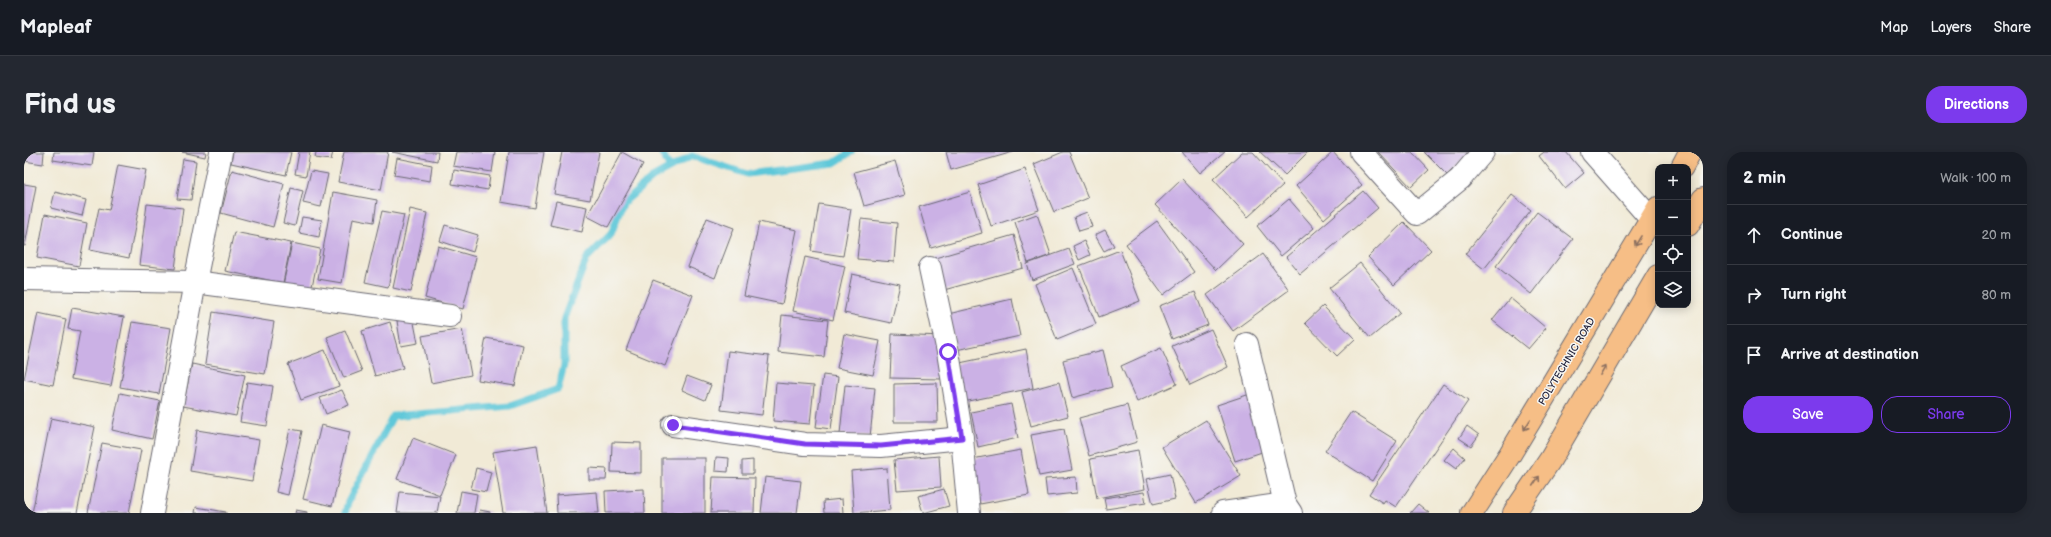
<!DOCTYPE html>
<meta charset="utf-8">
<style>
:root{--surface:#171b24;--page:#242831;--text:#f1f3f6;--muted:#9ea1a6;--line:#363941;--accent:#7c3aed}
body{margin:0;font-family:"Balsamiq Sans",sans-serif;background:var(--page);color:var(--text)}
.controls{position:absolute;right:12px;top:12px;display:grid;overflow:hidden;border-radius:8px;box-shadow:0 2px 10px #0003}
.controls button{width:36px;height:36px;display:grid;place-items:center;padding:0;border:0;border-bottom:1px solid var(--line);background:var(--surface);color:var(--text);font:20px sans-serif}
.stop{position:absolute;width:12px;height:12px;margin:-9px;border:3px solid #7c3aed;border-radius:50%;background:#fff}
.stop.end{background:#7c3aed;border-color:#fff;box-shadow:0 1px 4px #0008}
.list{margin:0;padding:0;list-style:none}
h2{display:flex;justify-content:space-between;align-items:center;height:52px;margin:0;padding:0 16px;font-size:17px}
h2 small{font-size:13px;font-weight:400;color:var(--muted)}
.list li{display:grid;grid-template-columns:26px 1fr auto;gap:12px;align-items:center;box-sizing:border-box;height:60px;padding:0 16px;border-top:1px solid var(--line)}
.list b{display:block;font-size:15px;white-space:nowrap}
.list em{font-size:13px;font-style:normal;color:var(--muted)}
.actions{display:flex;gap:8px;padding:12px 16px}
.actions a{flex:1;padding:9px 0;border:1px solid var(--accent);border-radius:16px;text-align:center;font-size:14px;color:var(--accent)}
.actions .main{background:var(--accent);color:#fff}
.icon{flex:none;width:22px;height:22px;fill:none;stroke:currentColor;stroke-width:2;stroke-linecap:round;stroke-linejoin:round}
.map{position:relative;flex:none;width:1679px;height:361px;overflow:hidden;border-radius:16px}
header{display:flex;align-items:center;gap:24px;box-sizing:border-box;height:56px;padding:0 20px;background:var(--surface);border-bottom:1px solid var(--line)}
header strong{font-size:19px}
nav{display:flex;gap:22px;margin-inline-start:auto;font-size:14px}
.intro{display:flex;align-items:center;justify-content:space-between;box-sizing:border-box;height:96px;padding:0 24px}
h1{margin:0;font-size:28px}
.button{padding:10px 18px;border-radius:16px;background:var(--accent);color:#fff;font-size:14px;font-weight:700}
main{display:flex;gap:24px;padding:0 24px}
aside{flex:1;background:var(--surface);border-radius:16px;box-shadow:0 2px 10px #0003}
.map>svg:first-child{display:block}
</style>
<header>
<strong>Mapleaf</strong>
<nav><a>Map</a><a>Layers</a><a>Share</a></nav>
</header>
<div class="intro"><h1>Find us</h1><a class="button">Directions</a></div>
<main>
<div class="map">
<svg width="1679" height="361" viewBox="0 0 1679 361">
<rect width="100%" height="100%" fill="#f6f6f2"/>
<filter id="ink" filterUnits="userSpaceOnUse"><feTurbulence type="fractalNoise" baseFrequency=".025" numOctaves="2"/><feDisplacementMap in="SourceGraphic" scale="8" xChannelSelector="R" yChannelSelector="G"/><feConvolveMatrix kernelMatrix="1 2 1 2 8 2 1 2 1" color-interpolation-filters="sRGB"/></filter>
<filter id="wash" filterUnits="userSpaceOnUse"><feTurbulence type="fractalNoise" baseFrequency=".012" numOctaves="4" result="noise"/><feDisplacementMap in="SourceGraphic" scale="16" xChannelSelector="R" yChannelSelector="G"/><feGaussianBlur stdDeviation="0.9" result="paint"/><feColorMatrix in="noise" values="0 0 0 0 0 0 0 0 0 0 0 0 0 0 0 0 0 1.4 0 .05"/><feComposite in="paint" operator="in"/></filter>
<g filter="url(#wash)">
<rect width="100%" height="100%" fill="#f1ead6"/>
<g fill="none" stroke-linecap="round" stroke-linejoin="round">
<g stroke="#5ec8d9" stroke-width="7">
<polyline points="637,0 646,16"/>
<polyline points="321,361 324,350 369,264 486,254 534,237 540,213 540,166 563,106 587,82 599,51 628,26 668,4 723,22 810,11 827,0"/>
</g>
</g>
<g id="blocks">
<g fill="#cbb1e5">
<polygon points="0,0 20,0 19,12 0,9"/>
<polygon points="30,0 70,0 68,14 29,8"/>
<polygon points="158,0 182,0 181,5"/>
<polygon points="209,0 267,0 262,23 207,11"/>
<polygon points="275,0 286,0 282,24 271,22"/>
<polygon points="292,0 309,0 307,8 291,6"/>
<polygon points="320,0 364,0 357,38 314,30"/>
<polygon points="368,0 414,0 413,9"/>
<polygon points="432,0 471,0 468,20 429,14"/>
<polygon points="485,0 520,0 511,56 477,50"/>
<polygon points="538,0 575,0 566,48 530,42"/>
<polygon points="598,0 619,12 584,75 563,64"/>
<polygon points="922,0 989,0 927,18"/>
<polygon points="1039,0 1045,0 1064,46 1030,60 1010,12"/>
<polygon points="1158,0 1201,0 1176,21"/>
<polygon points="1218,0 1229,0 1259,33 1224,65 1189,27"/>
<polygon points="1236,0 1284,0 1261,23"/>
<polygon points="1309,0 1338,33 1300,67 1272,34"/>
<polygon points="1354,0 1388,0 1405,18 1387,35"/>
<polygon points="1400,0 1446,0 1423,23"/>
<polygon points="1520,0 1542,0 1560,21 1541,37 1515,4"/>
<polygon points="373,6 408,13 406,29 370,23"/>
<polygon points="159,7 172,9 167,48 153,47"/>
<polygon points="871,9 881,43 840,54 830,20"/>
<polygon points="94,13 122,18 105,106 66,98 75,56 85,58"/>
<polygon points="1001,17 1015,58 967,74 954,33"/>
<polygon points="208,18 260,32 249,75 197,61"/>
<polygon points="430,18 466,24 464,38 428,32"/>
<polygon points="287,19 304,22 297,55 279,51"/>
<polygon points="1158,27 1219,92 1192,118 1131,53"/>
<polygon points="0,32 12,34 1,94 0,94"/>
<polygon points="267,36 279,39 271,74 259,71"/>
<polygon points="1339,39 1354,56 1276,122 1262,105"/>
<polygon points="31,40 62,48 58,64 27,56"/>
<polygon points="309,40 353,48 350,70 329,66 318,131 294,127"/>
<polygon points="946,40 958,81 907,96 895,55"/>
<polygon points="1488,43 1507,58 1460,117 1441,102"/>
<polygon points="1265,47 1290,76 1257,104 1233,74"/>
<polygon points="532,49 563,55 558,80 526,73"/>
<polygon points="123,52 159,56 151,117 115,113"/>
<polygon points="795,52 827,57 819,104 787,99"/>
<polygon points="386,57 403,61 387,140 369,136"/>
<polygon points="358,59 380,63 364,135 341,130"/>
<polygon points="1063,60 1068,75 1055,79 1050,65"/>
<polygon points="1513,60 1549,87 1507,142 1472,114"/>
<polygon points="21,62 63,71 55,114 13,106"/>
<polygon points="1013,62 1027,103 1004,111 991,70"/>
<polygon points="278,65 298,68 295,85 275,81"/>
<polygon points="683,66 710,76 691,126 664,115"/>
<polygon points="837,67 873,71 870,110 833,107"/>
<polygon points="1133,69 1170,120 1139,143 1102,92"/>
<polygon points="735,70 773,78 758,152 720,144"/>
<polygon points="1380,70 1407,98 1370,133 1344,105"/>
<polygon points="421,73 454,83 449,100 416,89"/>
<polygon points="1081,78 1090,94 1080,99 1071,83"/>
<polygon points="210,80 267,91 259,131 201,119"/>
<polygon points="990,83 999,116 920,138 911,106"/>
<polygon points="1060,89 1066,103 1055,108 1049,94"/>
<polygon points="268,91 296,97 287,139 259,133"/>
<polygon points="414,94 452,105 439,157 401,146"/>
<polygon points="1045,97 1051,112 1008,128 1003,112"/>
<polygon points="1096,98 1116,149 1075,165 1055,114"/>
<polygon points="1239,102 1265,138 1209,179 1183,143"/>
<polygon points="781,105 821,114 809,168 769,159"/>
<polygon points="1336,111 1376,161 1346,186 1305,136"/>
<polygon points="1049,116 1072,172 1033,188 1011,132"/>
<polygon points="828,122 876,132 867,171 820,161"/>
<polygon points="629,128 669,143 641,214 602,198"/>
<polygon points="1171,140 1184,173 1148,187 1135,154"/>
<polygon points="1486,146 1522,176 1504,197 1468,168"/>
<polygon points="988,147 996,184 932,198 924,162"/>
<polygon points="1299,154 1331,187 1313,204 1281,171"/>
<polygon points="48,156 100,165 87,234 47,227 56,179 44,177"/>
<polygon points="189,160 250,170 241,222 181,212"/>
<polygon points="14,161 42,167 29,233 0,227"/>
<polygon points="758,163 804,168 800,205 754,200"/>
<polygon points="389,166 394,191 377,194 373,169"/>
<polygon points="108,170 147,176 135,242 96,235"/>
<polygon points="366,170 379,216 351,224 338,179"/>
<polygon points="438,177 447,223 407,231 398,184"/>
<polygon points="1187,177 1204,215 1166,233 1148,194"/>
<polygon points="321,178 338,219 320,226 303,185"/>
<polygon points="820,182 856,189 849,223 813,216"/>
<polygon points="868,182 919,184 917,227 866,226"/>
<polygon points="462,186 499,193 491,234 454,228"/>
<polygon points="1137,196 1153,232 1113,250 1097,214"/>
<polygon points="1002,197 1009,236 939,250 931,212"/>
<polygon points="301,198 315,234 277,248 264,212"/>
<polygon points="1079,198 1088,235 1048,246 1039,208"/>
<polygon points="704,199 745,204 738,263 697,258"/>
<polygon points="168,212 221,223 212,264 159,254"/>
<polygon points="799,223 814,225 807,277 792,275"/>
<polygon points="663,224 687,233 681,248 658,238"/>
<polygon points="223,230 249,234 243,274 216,270"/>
<polygon points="1035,230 1044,264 1007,274 998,240"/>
<polygon points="752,231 790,234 786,272 749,269"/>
<polygon points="913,231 914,270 870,270 870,232"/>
<polygon points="1419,232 1444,249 1372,355 1361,348 1359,351 1345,342"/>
<polygon points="821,233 851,236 846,285 816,282"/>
<polygon points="318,238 325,253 302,262 296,246"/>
<polygon points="96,241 136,249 128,287 88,278"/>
<polygon points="1226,242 1244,298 1211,309 1193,253"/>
<polygon points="987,252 994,286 954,295 947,260"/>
<polygon points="1103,253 1113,290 1065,304 1055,266"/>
<polygon points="1327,260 1373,289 1348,329 1301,299"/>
<polygon points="27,266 71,275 53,361 8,361"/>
<polygon points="1182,268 1217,324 1172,351 1138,295"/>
<polygon points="297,273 326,280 308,354 279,347"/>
<polygon points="1443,274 1455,283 1447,294 1435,286"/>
<polygon points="266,277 278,279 264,343 252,340"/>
<polygon points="1040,277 1048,318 1015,324 1007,283"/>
<polygon points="173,278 235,288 228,329 166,319"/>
<polygon points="389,286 432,303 416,343 373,327"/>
<polygon points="588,290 617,291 617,321 587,320"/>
<polygon points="78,291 117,298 105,361 64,361"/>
<polygon points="513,293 523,361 479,361 469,300"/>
<polygon points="1430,296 1441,306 1432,317 1420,308"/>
<polygon points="997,298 1005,343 956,352 948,307"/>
<polygon points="1114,298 1121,337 1073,346 1066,307"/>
<polygon points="915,304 917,335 873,338 870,308"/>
<polygon points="692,305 705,306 704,320 691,319"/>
<rect x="638" y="306" width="43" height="55"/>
<polygon points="729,308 729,322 718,322 718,309"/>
<polygon points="452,316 467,320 462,340 447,337"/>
<polygon points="565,316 583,317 582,328 565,328"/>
<polygon points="863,316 866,358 830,361 827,319"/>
<polygon points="1146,322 1151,347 1129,352 1123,327"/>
<polygon points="689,325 731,326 730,361 687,361"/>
<polygon points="741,325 777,329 773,361 737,361"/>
<polygon points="1052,325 1053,341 1023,344 1021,327"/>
<polygon points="620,337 621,361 582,361 581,339"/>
<polygon points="920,337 925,354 899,361 894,344"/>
<polygon points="437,339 453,342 450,361 433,361"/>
<polygon points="376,340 416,344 413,361 373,361"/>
<polygon points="573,340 575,361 533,361 532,343"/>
<polygon points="1120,340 1122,351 1082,357 1080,346"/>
<polygon points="818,347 819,361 800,361 799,349"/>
<polygon points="1394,352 1405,361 1386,361"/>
<polygon points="172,355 202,360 202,361 171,361"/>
<polygon points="272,358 283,360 283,361 271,361"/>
<polygon points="456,358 466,360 466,361 455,361"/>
</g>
</g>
</g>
<g filter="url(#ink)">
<use href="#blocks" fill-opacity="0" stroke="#6a6871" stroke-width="1"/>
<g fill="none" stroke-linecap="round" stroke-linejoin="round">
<g stroke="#6a6871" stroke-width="24">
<g id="minor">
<polyline points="1337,0 1393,62 1436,27 1459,0"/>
<polyline points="1568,0 1627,67"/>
<polyline points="906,116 924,200 938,286 945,361"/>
<polyline points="0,127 171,130 426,164"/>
<polyline points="1223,192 1261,352 1267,361"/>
<polyline points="649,273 781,292 857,294 938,286"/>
<polyline points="128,361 171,130 197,0"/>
<polyline points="1199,361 1261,352"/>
</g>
</g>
<g stroke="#6a6871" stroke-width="24">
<g id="major">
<polyline points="1658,15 1666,0"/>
<polyline points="1664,73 1679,47"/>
<polyline points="1448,361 1486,302 1634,56"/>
<polyline points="1490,361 1526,308 1634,124"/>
</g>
</g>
<use href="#minor" stroke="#fff" stroke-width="22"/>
<use href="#major" stroke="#f6be86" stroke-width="22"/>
</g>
<defs><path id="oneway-shaft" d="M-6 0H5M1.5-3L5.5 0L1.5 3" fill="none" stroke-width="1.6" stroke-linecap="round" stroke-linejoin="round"/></defs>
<g stroke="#8c7060">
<use href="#oneway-shaft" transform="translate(1614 89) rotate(121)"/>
<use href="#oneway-shaft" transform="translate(1579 218) rotate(-60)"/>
<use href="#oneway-shaft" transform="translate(1503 273) rotate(121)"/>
<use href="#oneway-shaft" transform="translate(1512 329) rotate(-56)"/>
</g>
</g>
<g fill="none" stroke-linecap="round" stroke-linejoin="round" filter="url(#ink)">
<polyline stroke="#7c3aed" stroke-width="5" points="649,273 781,292 857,294 938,286 924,200"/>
</g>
<g text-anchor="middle" stroke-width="3" stroke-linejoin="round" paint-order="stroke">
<g font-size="10" fill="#22223b" stroke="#f6f6f2">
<text transform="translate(1542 209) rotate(-59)" y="4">POLYTECHNIC ROAD</text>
</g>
</g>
</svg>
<div class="controls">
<button>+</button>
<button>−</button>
<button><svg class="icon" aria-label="locate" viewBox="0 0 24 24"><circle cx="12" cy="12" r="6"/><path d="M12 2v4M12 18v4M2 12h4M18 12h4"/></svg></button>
<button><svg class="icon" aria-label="layers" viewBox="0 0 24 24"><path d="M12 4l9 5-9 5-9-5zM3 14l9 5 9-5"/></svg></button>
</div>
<div class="stop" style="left:924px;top:200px"></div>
<div class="stop end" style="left:649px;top:273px"></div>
</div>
<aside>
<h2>2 min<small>Walk · 100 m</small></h2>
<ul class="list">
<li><svg class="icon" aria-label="ahead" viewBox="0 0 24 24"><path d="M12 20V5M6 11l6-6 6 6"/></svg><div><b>Continue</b></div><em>20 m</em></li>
<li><svg class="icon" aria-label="right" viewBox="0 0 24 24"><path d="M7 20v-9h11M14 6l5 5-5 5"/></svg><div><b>Turn right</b></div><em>80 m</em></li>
<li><svg class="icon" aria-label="arrive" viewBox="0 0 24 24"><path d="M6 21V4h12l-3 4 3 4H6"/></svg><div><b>Arrive at destination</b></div></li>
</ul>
<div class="actions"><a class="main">Save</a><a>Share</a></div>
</aside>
</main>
